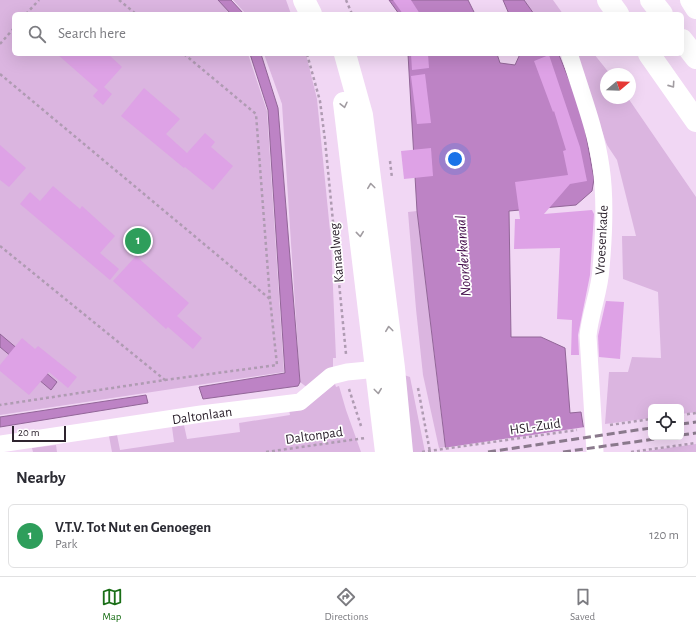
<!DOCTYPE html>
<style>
:root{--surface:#fff;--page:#f7f7f7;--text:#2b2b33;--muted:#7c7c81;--line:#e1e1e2;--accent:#196e16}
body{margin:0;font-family:"Alegreya Sans",sans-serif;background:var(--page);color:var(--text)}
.controls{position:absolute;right:12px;bottom:12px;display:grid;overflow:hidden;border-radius:6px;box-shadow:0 4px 16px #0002}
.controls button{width:36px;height:36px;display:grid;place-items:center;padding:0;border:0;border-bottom:1px solid var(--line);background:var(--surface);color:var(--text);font:20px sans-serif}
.compass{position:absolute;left:600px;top:68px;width:36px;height:36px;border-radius:50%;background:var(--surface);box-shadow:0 4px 16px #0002;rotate:71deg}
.scale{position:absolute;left:12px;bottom:10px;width:54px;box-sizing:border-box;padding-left:4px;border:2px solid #2e242f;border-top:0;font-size:11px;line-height:14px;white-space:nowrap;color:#2e242f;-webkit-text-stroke:3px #fff;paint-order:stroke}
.you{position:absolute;left:455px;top:159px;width:14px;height:14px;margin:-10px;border:3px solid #fff;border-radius:50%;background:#1a73e8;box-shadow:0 0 0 6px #1a73e833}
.badge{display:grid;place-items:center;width:26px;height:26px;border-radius:50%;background:var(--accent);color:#fff;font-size:13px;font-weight:700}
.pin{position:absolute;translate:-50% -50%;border:2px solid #fff;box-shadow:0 1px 4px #0006}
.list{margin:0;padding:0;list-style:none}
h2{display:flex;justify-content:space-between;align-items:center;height:52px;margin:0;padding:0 16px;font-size:17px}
h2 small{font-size:13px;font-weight:400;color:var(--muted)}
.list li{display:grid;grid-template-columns:26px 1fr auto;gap:12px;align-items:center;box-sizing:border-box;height:64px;margin:0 8px 8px;padding:0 8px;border:1px solid var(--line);border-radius:6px}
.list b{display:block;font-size:15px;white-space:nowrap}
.list p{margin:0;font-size:13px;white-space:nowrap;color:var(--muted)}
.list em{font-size:13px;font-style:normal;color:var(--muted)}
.icon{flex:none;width:22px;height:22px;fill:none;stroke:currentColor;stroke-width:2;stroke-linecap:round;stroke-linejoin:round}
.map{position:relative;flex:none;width:696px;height:452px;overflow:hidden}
.search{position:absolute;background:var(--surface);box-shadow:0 4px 16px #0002;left:12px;right:12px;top:12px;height:44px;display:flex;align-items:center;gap:10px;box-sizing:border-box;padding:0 14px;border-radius:6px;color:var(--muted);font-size:15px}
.sheet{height:124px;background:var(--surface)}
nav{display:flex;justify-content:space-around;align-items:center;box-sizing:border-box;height:56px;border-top:1px solid var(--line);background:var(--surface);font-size:11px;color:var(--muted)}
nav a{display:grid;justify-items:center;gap:2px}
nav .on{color:var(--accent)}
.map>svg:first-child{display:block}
</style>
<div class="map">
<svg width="696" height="452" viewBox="0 0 696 452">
<rect width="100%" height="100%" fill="#f1d7f4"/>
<g fill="#dbb5e0">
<polygon points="0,0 219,0 232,14 14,14 14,54 248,54 267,111 284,372 0,415"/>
<polygon points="233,0 286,0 291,14 246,14"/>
<polygon points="524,0 553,0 563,14 534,14"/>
<polygon points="264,54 306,54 317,99 331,241 336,358 333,358 333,367 308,388 300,382 282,104"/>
<polygon points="574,54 594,54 610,74 606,74 606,98 628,98 696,197 696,412 681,414 681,407 651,407 651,418 605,424 609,372 628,372 632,357 661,358 658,292 623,279 622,236 636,236 617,160 607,145"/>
<polygon points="417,211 445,447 439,448 423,375 416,309 408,212"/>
<polygon points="401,374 410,377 425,452 409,452"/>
<polygon points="335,384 336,387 339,386 346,410 361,452 112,452 109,436 117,435 120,450 174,442 172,427 184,425 187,439 240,432 239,423 290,415 289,410 307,406"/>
<polygon points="696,444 696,452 640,452"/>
<polygon points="56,445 57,452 33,452 32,448"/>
</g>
<g fill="#bd83c5" stroke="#926698">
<polygon points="218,0 231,0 244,14 231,14"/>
<polygon points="389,0 468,0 475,14 399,14"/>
<polygon points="503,0 524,0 534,14 509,14"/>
<polygon points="250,54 261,54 278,108 300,382 298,386 203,399 199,387 285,373 268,110"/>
<polygon points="408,54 497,54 500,63 515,65 520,54 559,55 574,92 584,124 594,179 592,191 576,205 509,211 511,337 541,337 565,348 570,413 581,412 586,444 446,452 417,211"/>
<polygon points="0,334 57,382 51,390 0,347"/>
<polygon points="146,395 148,403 0,427 0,417"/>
</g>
<polygon fill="#f1d7f4" points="585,427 589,452 444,452 443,448"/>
<g fill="#dea2e6">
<polygon points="393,0 411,0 420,14 403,14"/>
<polygon points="57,54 108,54 122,67 104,87 112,94 103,105 93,96 98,90"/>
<polygon points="411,54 428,54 429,68 412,70"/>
<polygon points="549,55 580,147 587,181 570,184 544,214 592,210 594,214 590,275 578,335 579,355 571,355 572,320 557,319 560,248 514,249 515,219 520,219 515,182 568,175 563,151 566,150 554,111 553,112 534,61"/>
<polygon points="425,74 431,123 417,124 411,76"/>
<polygon points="144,88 180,119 166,134 187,153 205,133 215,142 211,147 233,166 213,190 185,167 184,168 121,116"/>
<polygon points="0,145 26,168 9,187 0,180"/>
<polygon points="431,148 433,176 404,179 401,151"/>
<polygon points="53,186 80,209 82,206 115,236 100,253 119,269 110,280 20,204 30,192 40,201"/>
<polygon points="136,256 189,303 177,316 202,338 193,349 168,327 166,329 113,281"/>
<polygon points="606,301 624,302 620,359 599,357 598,336"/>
<polygon points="22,338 35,349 38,346 77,377 68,388 49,372 29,395 0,371 0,365"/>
</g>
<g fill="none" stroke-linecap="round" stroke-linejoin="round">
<g stroke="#af9bb2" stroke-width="2.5" stroke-dasharray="3 3" stroke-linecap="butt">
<polyline points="119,0 136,14"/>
<polyline points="346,0 352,14"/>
<polyline points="26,14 39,0"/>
<polyline points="0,44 14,28"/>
<polyline points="184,54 256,114 270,299"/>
<polyline points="307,54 320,101 325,140 346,354"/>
<polyline points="0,74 270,299 277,365 165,380"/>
<polyline points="390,161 392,178"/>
<polyline points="0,246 165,380 0,405"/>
<polyline points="418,388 430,452"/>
<polyline points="349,389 361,426"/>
<polyline points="681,415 696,413"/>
<polyline points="610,425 651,419"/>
<polyline points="266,452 365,438"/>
<polyline points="422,452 577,430"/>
<polyline points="631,452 696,443"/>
</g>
<g stroke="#fff" stroke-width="17">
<path d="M570 56C581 92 596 130 601 167 606 200 604 235 601 268 600 291 590 313 588 336L595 452"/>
<polyline points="0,444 201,414 300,402 331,376 347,372 388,368"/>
</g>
<g stroke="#fff" stroke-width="22">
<polyline points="304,0 311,14"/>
<polyline points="345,54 362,115 394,368 402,452"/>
<polyline points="344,103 386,452"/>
</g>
<g stroke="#fff" stroke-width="22">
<polyline points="608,0 618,14"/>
<polyline points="651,0 662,14"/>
<polyline points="691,0 696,8"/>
<polyline points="682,40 696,58"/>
<polyline points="649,54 696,121"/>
</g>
<g stroke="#8a798c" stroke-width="3" stroke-dasharray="8 4" stroke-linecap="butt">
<polyline points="681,424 696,422"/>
<polyline points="681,435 696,433"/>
<polyline points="488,452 651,428"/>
<polyline points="563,452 669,437"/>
</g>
</g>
<defs><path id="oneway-chevron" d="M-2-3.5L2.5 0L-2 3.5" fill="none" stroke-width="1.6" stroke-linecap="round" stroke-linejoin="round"/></defs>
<g stroke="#a19ca1">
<use href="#oneway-chevron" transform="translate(672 85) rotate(55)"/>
<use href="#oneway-chevron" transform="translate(344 105) rotate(77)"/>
<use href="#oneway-chevron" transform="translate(371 186) rotate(-97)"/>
<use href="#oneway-chevron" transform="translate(360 234) rotate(84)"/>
<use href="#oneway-chevron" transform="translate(389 329) rotate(-97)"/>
<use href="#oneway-chevron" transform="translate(378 391) rotate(83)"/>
</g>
<g text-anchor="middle" stroke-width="3.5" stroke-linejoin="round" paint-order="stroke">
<g font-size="14" fill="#2e242f" stroke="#fff">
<text transform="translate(601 240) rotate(-87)" y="5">Vroesenkade</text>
<text transform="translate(336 253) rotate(-95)" y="5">Kanaalweg</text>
<text transform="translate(202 415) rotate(-8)" y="5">Daltonlaan</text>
<text transform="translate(535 426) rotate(-8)" y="5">HSL-Zuid</text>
<text transform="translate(314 435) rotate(-8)" y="5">Daltonpad</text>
</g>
<g font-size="15" font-style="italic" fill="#430c4a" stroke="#fff">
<text transform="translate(463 256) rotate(-94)" y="5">Noorderkanaal</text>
</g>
</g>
</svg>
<div class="controls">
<button><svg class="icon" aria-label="locate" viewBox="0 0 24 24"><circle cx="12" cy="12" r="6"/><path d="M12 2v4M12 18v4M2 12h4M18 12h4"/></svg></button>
</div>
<svg class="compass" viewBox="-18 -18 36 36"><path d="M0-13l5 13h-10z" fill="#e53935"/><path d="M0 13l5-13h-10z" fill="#7c7c81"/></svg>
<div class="scale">20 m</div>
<div class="you"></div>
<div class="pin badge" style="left:138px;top:241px;background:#2e9e5b">1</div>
<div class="search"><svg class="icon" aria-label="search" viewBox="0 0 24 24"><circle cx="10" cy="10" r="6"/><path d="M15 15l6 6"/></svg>Search here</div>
</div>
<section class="sheet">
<h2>Nearby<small></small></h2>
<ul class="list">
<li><span class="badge" style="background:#2e9e5b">1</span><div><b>V.T.V. Tot Nut en Genoegen</b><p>Park</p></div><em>120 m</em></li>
</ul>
</section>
<nav>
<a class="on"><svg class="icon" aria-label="map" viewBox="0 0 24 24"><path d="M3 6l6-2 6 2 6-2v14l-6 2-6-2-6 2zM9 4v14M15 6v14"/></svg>Map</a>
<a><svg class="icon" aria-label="directions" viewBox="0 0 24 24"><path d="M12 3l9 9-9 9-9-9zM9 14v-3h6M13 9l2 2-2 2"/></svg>Directions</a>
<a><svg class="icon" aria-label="saved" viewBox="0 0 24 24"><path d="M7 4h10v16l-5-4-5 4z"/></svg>Saved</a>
</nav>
